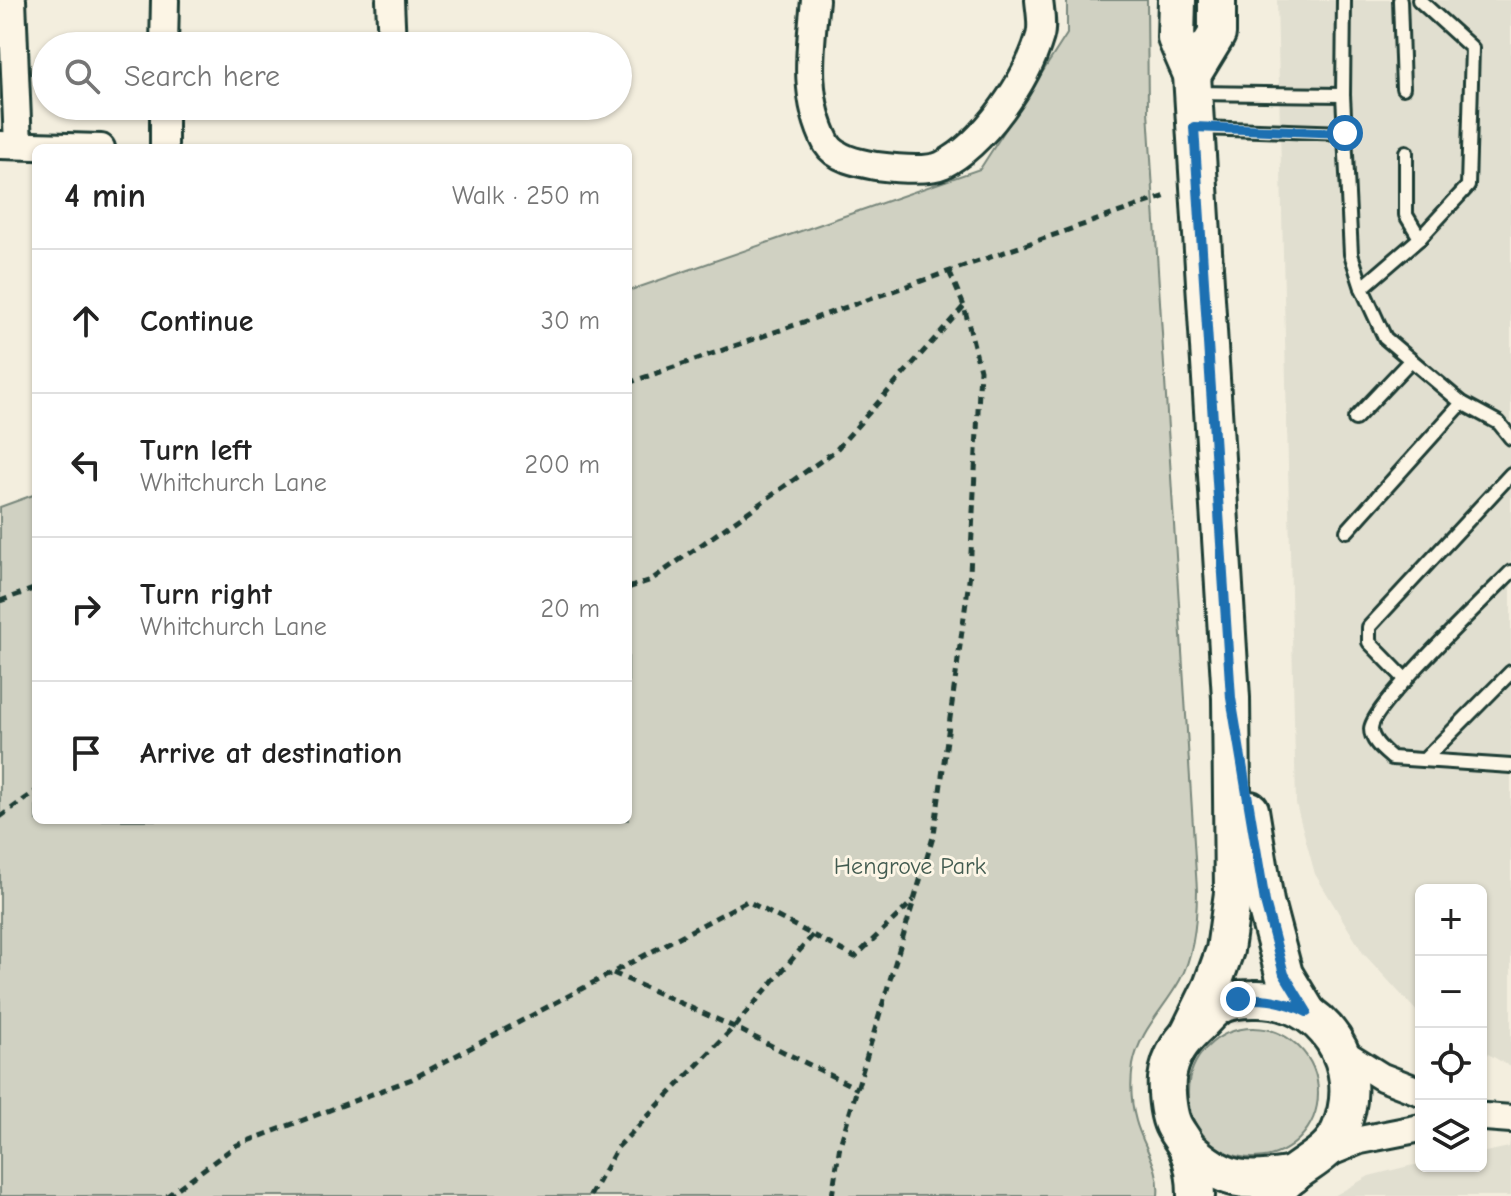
<!DOCTYPE html>
<meta charset="utf-8">
<style>
:root{--surface:#fff;--page:#f6f6f6;--text:#222;--muted:#767676;--line:#e0e0e0}
body{margin:0;font-family:"Comic Neue",sans-serif;background:var(--page);color:var(--text)}
.controls{position:absolute;right:24px;bottom:24px;display:grid;overflow:hidden;border-radius:12px;box-shadow:0 2px 6px #0004}
.controls button{width:72px;height:72px;display:grid;place-items:center;padding:0;border:0;border-bottom:2px solid var(--line);background:var(--surface);color:var(--text);font:40px sans-serif}
.stop{position:absolute;width:24px;height:24px;margin:-18px;border:6px solid #1f6fb2;border-radius:50%;background:#fff}
.stop.end{background:#1f6fb2;border-color:#fff;box-shadow:0 2px 8px #0008}
.list{margin:0;padding:0;list-style:none}
h2{display:flex;justify-content:space-between;align-items:center;height:104px;margin:0;padding:0 32px;font-size:34px}
h2 small{font-size:26px;font-weight:400;color:var(--muted)}
.list li{display:grid;grid-template-columns:52px 1fr auto;gap:24px;align-items:center;box-sizing:border-box;height:144px;padding:0 32px;border-top:2px solid var(--line)}
.list b{display:block;font-size:30px;white-space:nowrap}
.list p{margin:0;font-size:26px;white-space:nowrap;color:var(--muted)}
.list em{font-size:26px;font-style:normal;color:var(--muted)}
.icon{flex:none;width:44px;height:44px;fill:none;stroke:currentColor;stroke-width:2;stroke-linecap:round;stroke-linejoin:round}
.map{position:relative;flex:none;width:1511px;height:1196px;overflow:hidden}
.search{position:absolute;background:var(--surface);box-shadow:0 2px 6px #0004;left:32px;top:32px;width:600px;height:88px;display:flex;align-items:center;gap:20px;box-sizing:border-box;padding:0 28px;border-radius:44px;color:var(--muted);font-size:30px}
.panel{position:absolute;background:var(--surface);box-shadow:0 2px 6px #0004;left:32px;top:144px;width:600px;height:680px;border-radius:12px}
.map>svg:first-child{display:block}
</style>
<div class="map">
<svg width="1511" height="1196" viewBox="0 0 1511 1196">
<rect width="100%" height="100%" fill="#f3eede"/>
<filter id="ink" filterUnits="userSpaceOnUse"><feTurbulence type="fractalNoise" baseFrequency=".0125" numOctaves="2"/><feDisplacementMap in="SourceGraphic" scale="16" xChannelSelector="R" yChannelSelector="G"/><feConvolveMatrix kernelMatrix="1 2 1 2 8 2 1 2 1" color-interpolation-filters="sRGB"/></filter>
<g filter="url(#ink)">
<g fill="#e1dfd0">
<polygon points="1277,0 1511,0 1511,1067 1481,1050 1481,890 1421,890 1421,1016 1363,953 1315,874 1296,804"/>
<polygon points="1511,1137 1511,1196 1334,1196 1369,1176 1409,1166 1421,1164 1421,1166 1481,1166 1481,1153 1509,1147"/>
</g>
<g fill="#d0d1c2" stroke="#78877b" stroke-width="2">
<path d="M1067 0H1147L1148 111 1197 890C1197 918 1194 955 1180 980 1164 1009 1139 1031 1133 1065 1130 1084 1131 1103 1136 1121 1143 1147 1161 1167 1158 1196H0V507L36 494V820H628V291L980 169 1067 34Z"/>
<circle cx="1253" cy="1093" r="65"/>
</g>
<g fill="none" stroke-linecap="round" stroke-linejoin="round">
<g stroke="#1f3d34" stroke-width="18">
<g id="lane">
<polyline points="1344,0 1343,95 1351,254 1362,288 1385,338 1462,403 1499,423 1511,438"/>
<polyline points="1400,0 1403,88"/>
<polyline points="1196,93 1343,95"/>
<polyline points="1200,128 1345,133"/>
<polyline points="1406,152 1406,215 1420,238"/>
<polyline points="1362,288 1420,238 1468,186 1472,48 1419,0"/>
<polyline points="1355,419 1410,361"/>
<polyline points="1347,531 1462,403"/>
<path d="M1511 572C1490 593 1370 708 1371 729 1371 741 1384 751 1392 758L1511 766"/>
<polyline points="1406,680 1369,642 1369,627 1511,474"/>
<polyline points="1424,760 1511,672"/>
</g>
</g>
<g stroke="#1f3d34" stroke-width="32">
<g id="street">
<polyline points="12,0 18,145"/>
<polyline points="390,0 392,46"/>
<path d="M815 0C810 49 803 98 827 144 836 159 860 163 876 166 892 168 927 172 942 165 984 144 1027 81 1040 36 1043 26 1040 11 1039 0"/>
<polyline points="164,46 165,0"/>
<polyline points="0,145 101,148"/>
<polyline points="164,148 164,106"/>
<polyline points="1342,1052 1382,1077 1421,1092"/>
<polyline points="1485,1117 1511,1119"/>
<polyline points="1321,1156 1360,1140 1421,1128"/>
</g>
</g>
<g stroke="#1f3d34" stroke-width="42">
<g id="secondary">
<polyline points="1177,0 1176,38 1192,75 1231,698 1233,893 1225,950 1212,986 1189,1033"/>
<polyline points="1192,75 1217,34 1217,0"/>
<polyline points="1250,810 1265,902 1284,974 1307,1012"/>
<path d="M1188 1149C1224 1182 1246 1184 1293 1175"/>
<path d="M1196 1196C1196 1180 1194 1163 1187 1148 1183 1139 1175 1131 1172 1122 1168 1111 1166 1091 1167 1079 1170 1055 1182 1039 1200 1023 1205 1018 1211 1010 1218 1006 1228 1000 1242 999 1253 999 1323 996 1368 1066 1340 1130 1331 1152 1310 1161 1292 1175 1285 1181 1277 1189 1270 1196"/>
</g>
</g>
<g stroke="#1f3d34" stroke-width="5" stroke-dasharray="8 6" stroke-linecap="butt">
<polyline points="628,383 1166,196"/>
<polyline points="628,588 651,580 835,451 964,306"/>
<polyline points="0,601 36,588"/>
<polyline points="0,817 36,791"/>
<polyline points="613,973 734,1027 858,1089"/>
<polyline points="167,1196 237,1145 412,1079 747,901 855,957 914,900"/>
<polyline points="590,1196 617,1148 734,1027 813,935"/>
<polyline points="832,1196 840,1145 934,834 970,573 980,370 964,306 949,271"/>
</g>
<use href="#lane" stroke="#fcf5e5" stroke-width="12"/>
<use href="#street" stroke="#fcf5e5" stroke-width="26"/>
<use href="#secondary" stroke="#fcf5e5" stroke-width="36"/>
</g>
</g>
<g fill="none" stroke-linecap="round" stroke-linejoin="round" filter="url(#ink)">
<path stroke="#1f6fb2" stroke-width="10" d="M1238 999C1265 998 1283 1000 1307 1012L1284 974 1265 902 1231 698 1194 127 1345 133"/>
</g>
<g text-anchor="middle" stroke-width="6" stroke-linejoin="round" paint-order="stroke">
<g font-size="24" fill="#425b50" stroke="#fcf5e5">
<text x="910" y="874">Hengrove Park</text>
</g>
</g>
</svg>
<div class="controls">
<button>+</button>
<button>−</button>
<button><svg class="icon" aria-label="locate" viewBox="0 0 24 24"><circle cx="12" cy="12" r="6"/><path d="M12 2v4M12 18v4M2 12h4M18 12h4"/></svg></button>
<button><svg class="icon" aria-label="layers" viewBox="0 0 24 24"><path d="M12 4l9 5-9 5-9-5zM3 14l9 5 9-5"/></svg></button>
</div>
<div class="stop" style="left:1345px;top:133px"></div>
<div class="stop end" style="left:1238px;top:999px"></div>
<div class="search"><svg class="icon" aria-label="search" viewBox="0 0 24 24"><circle cx="10" cy="10" r="6"/><path d="M15 15l6 6"/></svg>Search here</div>
<section class="panel">
<h2>4 min<small>Walk · 250 m</small></h2>
<ul class="list">
<li><svg class="icon" aria-label="ahead" viewBox="0 0 24 24"><path d="M12 20V5M6 11l6-6 6 6"/></svg><div><b>Continue</b></div><em>30 m</em></li>
<li><svg class="icon" aria-label="left" viewBox="0 0 24 24"><path d="M17 20v-9H6M10 6l-5 5 5 5"/></svg><div><b>Turn left</b><p>Whitchurch Lane</p></div><em>200 m</em></li>
<li><svg class="icon" aria-label="right" viewBox="0 0 24 24"><path d="M7 20v-9h11M14 6l5 5-5 5"/></svg><div><b>Turn right</b><p>Whitchurch Lane</p></div><em>20 m</em></li>
<li><svg class="icon" aria-label="arrive" viewBox="0 0 24 24"><path d="M6 21V4h12l-3 4 3 4H6"/></svg><div><b>Arrive at destination</b></div></li>
</ul>
</section>
</div>
